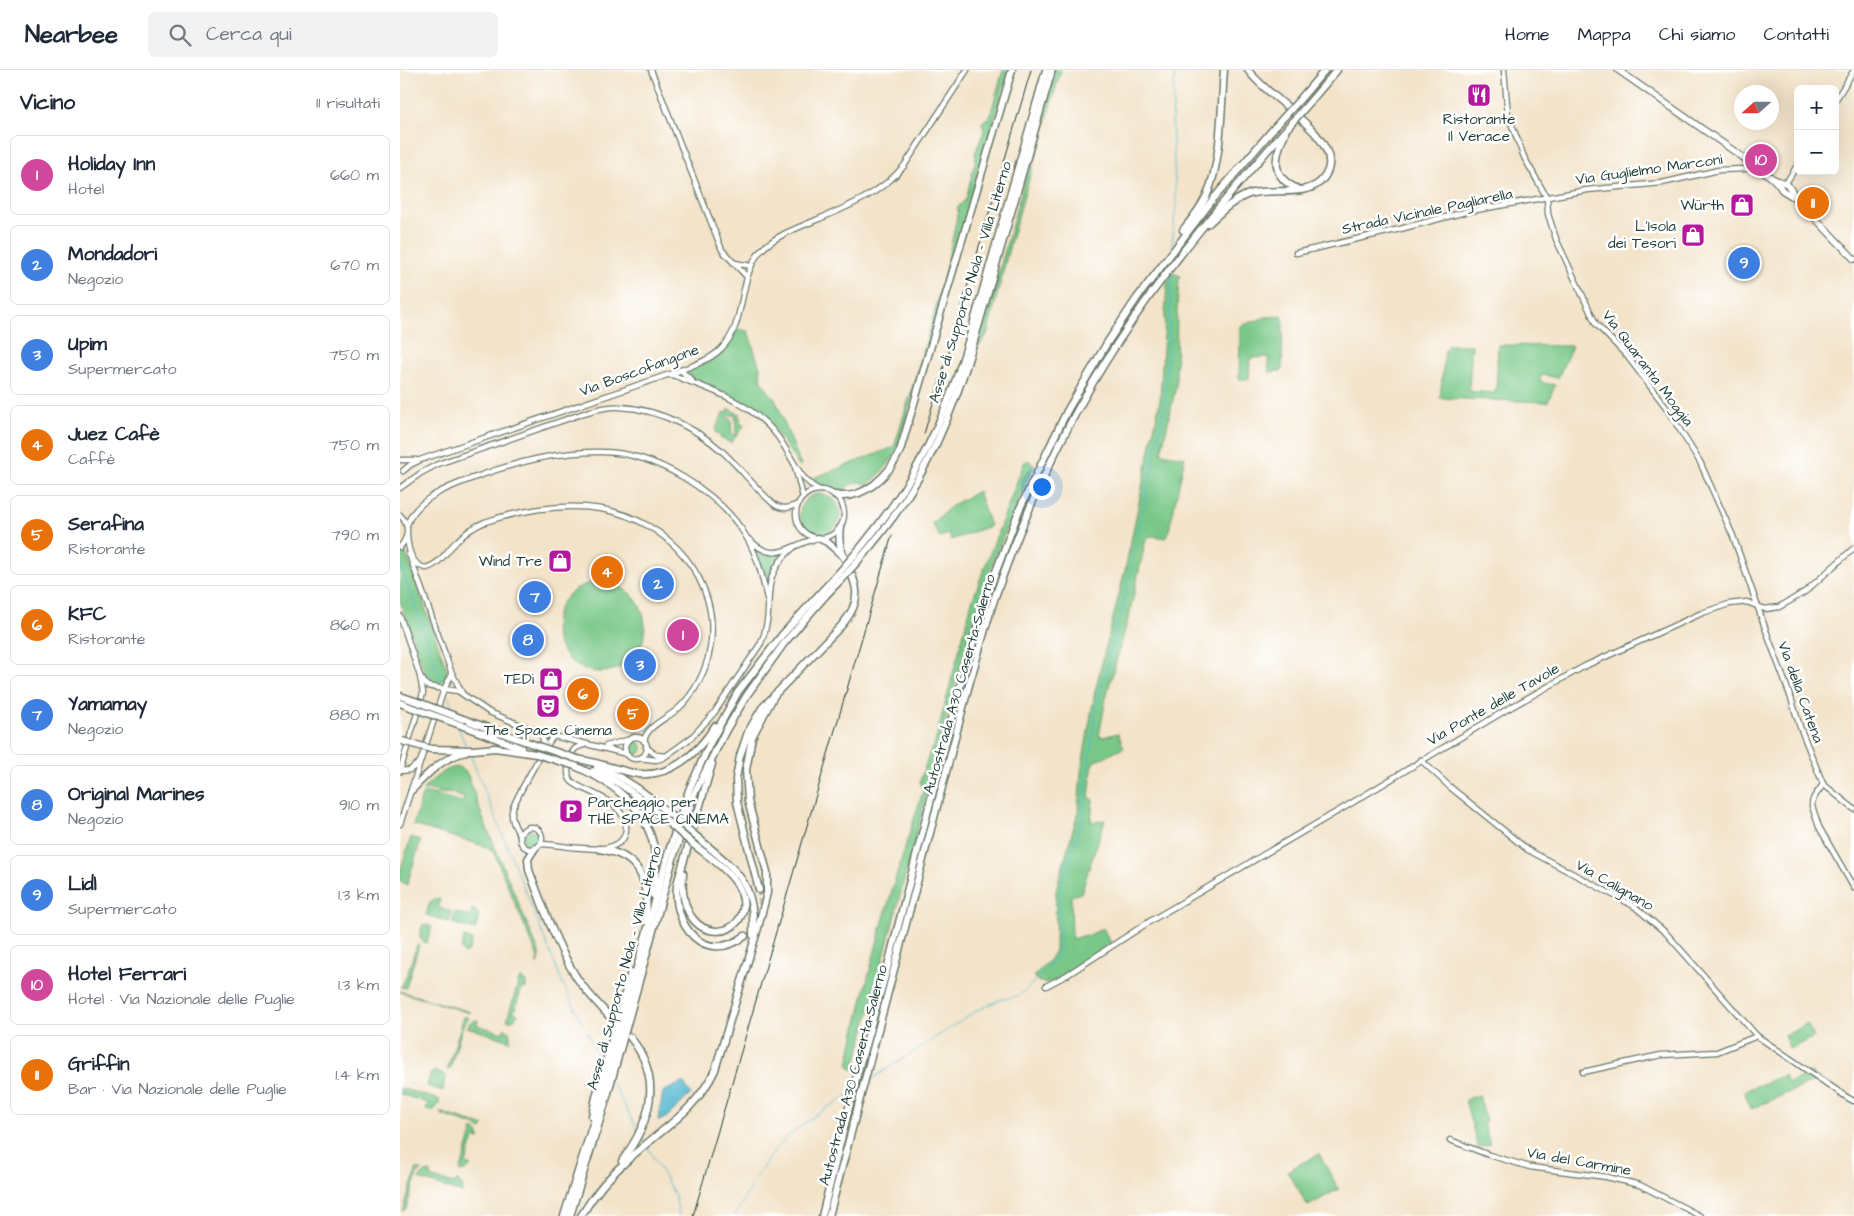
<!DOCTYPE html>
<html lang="it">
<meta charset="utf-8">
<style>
:root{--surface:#fff;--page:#f2f2f3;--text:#1f2937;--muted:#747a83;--line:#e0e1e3;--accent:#2563eb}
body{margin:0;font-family:"Architects Daughter",sans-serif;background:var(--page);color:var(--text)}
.controls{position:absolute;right:15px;top:15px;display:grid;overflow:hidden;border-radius:8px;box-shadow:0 5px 20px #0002}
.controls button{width:45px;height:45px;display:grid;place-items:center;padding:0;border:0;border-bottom:1px solid var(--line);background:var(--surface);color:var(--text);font:25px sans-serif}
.compass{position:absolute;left:1334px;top:15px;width:45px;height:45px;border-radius:50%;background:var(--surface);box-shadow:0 5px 20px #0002;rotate:249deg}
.you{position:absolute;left:641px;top:416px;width:18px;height:18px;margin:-12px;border:4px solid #fff;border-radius:50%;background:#1a73e8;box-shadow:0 0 0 8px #1a73e833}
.badge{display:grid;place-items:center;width:32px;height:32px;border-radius:50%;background:var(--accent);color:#fff;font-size:16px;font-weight:700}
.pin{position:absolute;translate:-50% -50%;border:2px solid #fff;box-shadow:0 1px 5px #0006}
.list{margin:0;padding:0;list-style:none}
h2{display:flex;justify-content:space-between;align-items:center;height:65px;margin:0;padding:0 20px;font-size:21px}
h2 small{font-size:16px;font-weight:400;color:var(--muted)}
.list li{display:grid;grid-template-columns:32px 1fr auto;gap:15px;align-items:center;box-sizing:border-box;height:80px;margin:0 10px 10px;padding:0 10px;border:1px solid var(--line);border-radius:8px}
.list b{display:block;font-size:19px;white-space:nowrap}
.list p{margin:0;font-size:16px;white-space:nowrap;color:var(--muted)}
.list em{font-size:16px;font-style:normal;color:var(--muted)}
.icon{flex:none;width:28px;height:28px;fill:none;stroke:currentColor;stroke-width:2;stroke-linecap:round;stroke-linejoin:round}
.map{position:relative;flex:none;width:1454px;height:1146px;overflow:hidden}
header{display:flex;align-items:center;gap:30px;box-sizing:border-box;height:70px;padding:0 25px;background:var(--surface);border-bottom:1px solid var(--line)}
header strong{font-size:24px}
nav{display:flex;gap:28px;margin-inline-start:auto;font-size:18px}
.search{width:350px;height:45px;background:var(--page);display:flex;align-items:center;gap:12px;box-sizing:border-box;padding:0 18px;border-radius:8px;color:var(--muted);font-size:19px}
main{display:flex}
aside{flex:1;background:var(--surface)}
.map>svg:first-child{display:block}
</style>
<header>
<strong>Nearbee</strong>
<div class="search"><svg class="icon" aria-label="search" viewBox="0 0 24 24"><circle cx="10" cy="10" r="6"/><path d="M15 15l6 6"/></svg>Cerca qui</div>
<nav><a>Home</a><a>Mappa</a><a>Chi siamo</a><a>Contatti</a></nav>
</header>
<main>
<aside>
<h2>Vicino<small>11 risultati</small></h2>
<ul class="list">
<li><span class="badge" style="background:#d1479c">1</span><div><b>Holiday Inn</b><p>Hotel</p></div><em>660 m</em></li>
<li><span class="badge" style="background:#3f7fe0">2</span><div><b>Mondadori</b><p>Negozio</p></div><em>670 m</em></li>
<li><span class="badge" style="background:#3f7fe0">3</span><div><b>Upim</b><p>Supermercato</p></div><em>750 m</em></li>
<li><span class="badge" style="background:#e8710a">4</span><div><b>Juez Cafè</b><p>Caffè</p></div><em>750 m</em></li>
<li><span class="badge" style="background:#e8710a">5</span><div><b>Serafina</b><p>Ristorante</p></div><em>790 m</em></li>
<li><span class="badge" style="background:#e8710a">6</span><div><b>KFC</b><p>Ristorante</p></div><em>860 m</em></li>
<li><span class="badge" style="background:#3f7fe0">7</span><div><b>Yamamay</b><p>Negozio</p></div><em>880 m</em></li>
<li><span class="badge" style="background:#3f7fe0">8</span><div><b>Original Marines</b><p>Negozio</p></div><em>910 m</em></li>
<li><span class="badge" style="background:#3f7fe0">9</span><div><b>Lidl</b><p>Supermercato</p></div><em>1.3 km</em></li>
<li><span class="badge" style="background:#d1479c">10</span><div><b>Hotel Ferrari</b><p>Hotel · Via Nazionale delle Puglie</p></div><em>1.3 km</em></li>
<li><span class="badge" style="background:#e8710a">11</span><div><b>Griffin</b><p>Bar · Via Nazionale delle Puglie</p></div><em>1.4 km</em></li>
</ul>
</aside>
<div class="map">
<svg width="1454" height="1146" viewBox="0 0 1454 1146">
<rect width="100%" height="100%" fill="#fff"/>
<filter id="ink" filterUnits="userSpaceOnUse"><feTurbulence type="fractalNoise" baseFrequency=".02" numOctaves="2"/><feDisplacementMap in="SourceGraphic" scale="10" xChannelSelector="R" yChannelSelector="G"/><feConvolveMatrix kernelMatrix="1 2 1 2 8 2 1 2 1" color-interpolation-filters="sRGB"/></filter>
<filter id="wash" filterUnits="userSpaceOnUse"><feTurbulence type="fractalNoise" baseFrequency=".0096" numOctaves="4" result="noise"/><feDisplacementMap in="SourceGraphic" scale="20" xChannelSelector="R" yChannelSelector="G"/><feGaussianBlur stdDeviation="1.12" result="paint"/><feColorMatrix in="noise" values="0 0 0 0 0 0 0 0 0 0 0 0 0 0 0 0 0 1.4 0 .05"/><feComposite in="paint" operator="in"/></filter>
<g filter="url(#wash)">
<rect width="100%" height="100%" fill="#f3e3c9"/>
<g fill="#79c888" stroke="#4c825e" fill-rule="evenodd">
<path d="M603 0H609L496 382C488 396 480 406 467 415 460 410 452 413 445 419L444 424C438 423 434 419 428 417 420 414 417 416 408 410L494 377C518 299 543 221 558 141L557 138 566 129 576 88 575 83 584 61 582 52 590 46Z"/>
<polygon points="655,0 661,0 610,174 587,265 578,277"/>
<path d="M773 203 781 206 779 209 777 240 776 317 761 383 785 387 768 465 766 468 751 466 747 468 745 473 730 542 706 628 699 666 703 667 718 663 724 678 693 692 689 727 693 729 691 752 705 750 681 823 671 826 672 869 685 865 686 867 703 858 711 873C698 882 661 911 646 913 641 913 639 911 635 908L634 906 650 889 655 880 656 820 678 742 681 702 695 621 725 500 760 330 767 212Z"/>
<polygon points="883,246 882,301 869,302 868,287 852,288 850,290 849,309 839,309 840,256 866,247"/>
<path d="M338 259 348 261 360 298 361 311 376 331 401 395 399 396C382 370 368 346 339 330 324 321 303 317 289 306V302L291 299C312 291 327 280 338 259Z"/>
<polygon points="1048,275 1072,275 1069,321 1094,323 1096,319 1098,275 1172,276 1158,308 1144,305 1140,307 1140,310 1144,313 1155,315 1148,332 1143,332 1040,328 1045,280"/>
<path d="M329 339 340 344 338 347 341 348 339 351 344 356 331 373 320 368 321 367 316 363V361L315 360 324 342 327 343ZM335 345 336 365H332L331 349H327V346Z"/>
<path d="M626 391H630V393L634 395C613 443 592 491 576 541 562 586 551 633 538 678 533 687 531 694 532 704L454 1001 448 995C466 904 494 809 523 721L520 711 531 679 534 676 572 531 624 393Z"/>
<polygon points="578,421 590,456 551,470 549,464 540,467 532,453 553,435"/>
<circle cx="420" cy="444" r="20"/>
<polygon points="354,477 368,485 383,484 371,500 366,517 365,507"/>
<polygon points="3,482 6,483 47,600 46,608 37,615 31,613 27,609 0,531 0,484"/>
<circle cx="200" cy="557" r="45"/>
<circle cx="235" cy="678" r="7"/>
<path d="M59 697 67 703 84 751 139 882 140 888 138 895 137 885 93 781 87 777 13 755 22 725 25 722 63 732 64 728 48 722 44 724 27 719 22 720C31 711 45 697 59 697Z"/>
<circle cx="131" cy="768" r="8"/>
<polygon points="11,767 21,770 7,815 0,811 0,801"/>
<polygon points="35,829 40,829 38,837 52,842 49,852 26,845 30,832"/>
<polygon points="72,839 76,841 79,846 75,860 52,853 55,842 70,847"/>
<path d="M23 854 32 857 27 872 25 873C17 869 20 861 23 854Z"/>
<polygon points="64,867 72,870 69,881 64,884 61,879"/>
<polygon points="17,875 19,875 6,918 1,917 5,910"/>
<path d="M120 907 126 912V919L122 918 114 942 118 944C116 949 112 951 107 950Z"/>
<polygon points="0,921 70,942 70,943 0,922"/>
<polygon points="64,946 69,948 63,955 50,999 47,1000"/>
<polygon points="76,950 78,950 77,955 103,963 104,958 110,963 110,971 67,957 70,952"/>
<polygon points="1407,954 1414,967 1390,979 1384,966"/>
<polygon points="36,1001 42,1003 45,1007 43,1021 27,1016 30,1004"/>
<polygon points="1411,1003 1420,1009 1351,1039 1344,1021 1384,1005 1388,1013"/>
<polygon points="0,1018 40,1030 38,1036 33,1041 26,1040 28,1033 0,1024"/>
<polygon points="1079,1025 1086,1051 1083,1052 1090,1074 1078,1078 1065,1030"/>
<polygon points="40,1042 84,1056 81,1060 74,1055 42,1045"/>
<path d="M73 1059C78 1061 80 1065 79 1069L74 1068 66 1094 71 1096 66 1101 60 1102Z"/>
<polygon points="919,1084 939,1119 908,1136 887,1101"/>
<polygon points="17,1098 21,1100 17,1105 6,1139 3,1141"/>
<polygon points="31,1102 30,1107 55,1114 57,1110 63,1117 62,1123 19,1109 24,1103"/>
</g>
<polygon fill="#52b8d0" stroke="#387a82" points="281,1013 284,1013 291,1024 267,1047 259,1051 258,1050 263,1022"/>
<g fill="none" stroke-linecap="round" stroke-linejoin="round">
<g stroke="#52b8d0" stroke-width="1">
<polyline points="772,176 776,132 772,51 775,0"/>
<polyline points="0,493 41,611"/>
<polyline points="49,628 54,644"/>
<polyline points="58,657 66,676"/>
<polyline points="69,682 163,914 183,954"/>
<polyline points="187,962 202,992"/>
<polyline points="466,1013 576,941 599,930 617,926 625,921 649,896 658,884 660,869 659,837 660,818 684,743 687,703 697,636 730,505 765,333 772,200"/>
<polyline points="213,1014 238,1061"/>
<polyline points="240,1065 244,1072"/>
<polyline points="248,1078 275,1125 279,1146"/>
<path d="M335 1146C352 1115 369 1079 398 1058 414 1045 433 1035 450 1024"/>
</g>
</g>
</g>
<g filter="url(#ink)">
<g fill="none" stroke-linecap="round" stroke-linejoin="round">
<polyline stroke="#c9c2ab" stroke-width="6" stroke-dasharray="6 3" stroke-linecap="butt" points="359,820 361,832 360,844"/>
<g stroke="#697768" stroke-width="7">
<g id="minor">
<polyline points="251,0 322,180 347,207"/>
<polyline points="1104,0 1108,45 1124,87 1147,128 1148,144 1156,169 1196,254 1227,286 1265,336 1300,392 1333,466 1369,569 1391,628 1400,657 1423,714"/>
<polyline points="1435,31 1454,0"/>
<polyline points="1386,113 1398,94"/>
<polyline points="896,183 1000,159 1065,142 1187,120 1262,113 1319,100 1345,99 1355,96"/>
<polyline points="335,193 351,196"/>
<polyline points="280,300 292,310"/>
<path d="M270 305C277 305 281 309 288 311 321 323 356 337 378 367 391 384 399 411 420 420"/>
<polyline points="1,390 16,390"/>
<polyline points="395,397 403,427"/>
<path d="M3 401 10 395 20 390 276 302C291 296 309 291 321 279 347 253 337 212 359 183 366 174 376 168 386 163 427 144 475 131 504 96L567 0"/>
<path d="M0 418 21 403 38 394 187 342C198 339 209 336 220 337 261 339 307 363 334 393 343 402 368 432 377 436 385 440 391 437 398 434"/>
<circle cx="420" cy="444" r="24"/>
<path d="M0 445C10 455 9 467 0 477"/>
<path d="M7 455C16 428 51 416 76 407 116 392 160 381 202 382 255 382 321 423 347 468 359 489 363 510 368 533"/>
<path d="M7 466C8 479 12 496 26 498 40 495 47 480 57 471 65 463 75 456 85 452 122 440 163 433 201 439 268 450 322 510 310 579 306 601 295 623 279 638 267 649 247 655 244 671"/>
<path d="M350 470C375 495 389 475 415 469"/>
<polyline points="9,484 51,601 51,606 44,619 27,616 20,606"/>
<polyline points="0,546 20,606 23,623 0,701"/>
<polyline points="52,603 62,623"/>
<polyline points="139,661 143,669 144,679"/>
<circle cx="236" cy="678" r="11"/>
<polyline points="206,676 227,670"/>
<polyline points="246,677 256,685 266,686"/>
<path d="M239 688 256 690 263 688 291 668 314 643 361 573C378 533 354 511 394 477"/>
<polyline points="1021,690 1050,717 1128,780 1234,836 1266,863 1357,966 1448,1028 1454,1031"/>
<polyline points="0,701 10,700 20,692"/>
<path d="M1423 714C1420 721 1411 727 1412 736L1419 757 1454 818"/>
<polyline points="1423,714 1454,739"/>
<polyline points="0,754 44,619 58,621 89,642 123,656 154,666 227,684"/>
<circle cx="131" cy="768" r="11"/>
<path d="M120 766C116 758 111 751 112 741 114 731 147 672 154 666"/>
<path d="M140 774C160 773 229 794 226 755 225 739 204 728 191 722 174 714 163 712 170 690 172 681 174 677 184 675"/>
<polyline points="646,916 667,905 752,850 945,737 1106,640 1185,596 1302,543 1329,534 1347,532 1365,539 1379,537 1395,528 1406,521 1454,478"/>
<polyline points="1183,1002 1261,985 1317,982 1357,966"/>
<polyline points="1050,1070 1089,1085 1130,1097 1207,1107 1240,1115 1300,1146"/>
</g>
</g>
<g stroke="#697768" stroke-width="8">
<g id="major">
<polyline points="1218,0 1371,107 1378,114 1382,120 1398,130"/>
<polyline points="1374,109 1387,114 1398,130 1454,189"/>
</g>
</g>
<g stroke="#697768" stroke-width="9">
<g id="highway">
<polyline points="902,27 925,0"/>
<polyline points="909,33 937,0"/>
<path d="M885 63C874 87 870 107 898 119"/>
<path d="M809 153C821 142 833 130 849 124 874 116 916 132 928 100 940 66 865 26 848 0"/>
<path d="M783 160C792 149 801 138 807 125 822 90 821 38 824 0"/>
<polyline points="569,269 646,0"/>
<polyline points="574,271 652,0"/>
<path d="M435 425C464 431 489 405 500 381L612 0"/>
<polyline points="418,468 427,472 443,486"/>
<polyline points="0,626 15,631"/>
<polyline points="0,633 13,638"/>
<polyline points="63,649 138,676"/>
<polyline points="66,657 121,678"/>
<polyline points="31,679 73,680 95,678 136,684"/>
<path d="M177 689C196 692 214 699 233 703 269 710 297 684 315 656"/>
<path d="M312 694 277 814C272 855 304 896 345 866"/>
<path d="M175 696C227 719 262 752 255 813"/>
<path d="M197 697C224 707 244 722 265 740"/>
<path d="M193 701C221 711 241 729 263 748"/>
<path d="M12 720C27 704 42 688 65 682"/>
<path d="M297 767C335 800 356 810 353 865"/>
<path d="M135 778 128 789 129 800C141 832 157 876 175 905 185 921 199 935 212 949"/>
<path d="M199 779C242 785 249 812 246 851"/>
<path d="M283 803C276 884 358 870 341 822 333 802 309 787 293 774"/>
<path d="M359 820 337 732 336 709 340 686 348 662 362 638 441 556C479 513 433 497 440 458"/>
<polyline points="253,825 256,809"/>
<polyline points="192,1046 196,1027 231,902"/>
<path d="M222 1091C251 1051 264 1009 230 967"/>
<polyline points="164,1146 203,1022 268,784 289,720 310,673 338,622 382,565 422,521"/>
<polyline points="170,1146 206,1030 274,785 294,724 326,660 347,625 385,572 426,525"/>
<path d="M181 1146C194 1124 211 1104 231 1087 263 1058 296 1041 315 1000L358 858 367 823V802L348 731 346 700 352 667 375 624"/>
<polyline points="422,1146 460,993 487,899 562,609 587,525 620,438 667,341 707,273 737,228 814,128 875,57"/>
<path d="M429 1146 570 611C579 582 586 553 596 524 627 437 667 350 718 272 768 195 828 125 889 56"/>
</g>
</g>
<use href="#minor" stroke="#fff" stroke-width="4.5"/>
<use href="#major" stroke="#fff" stroke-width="5.5"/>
<use href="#highway" stroke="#fff" stroke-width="6"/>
<g stroke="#1f3d34" stroke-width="1">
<polyline points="524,364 631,0"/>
<polyline points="293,1146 492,465"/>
</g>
<g stroke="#697768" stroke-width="9" stroke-linecap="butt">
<g id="highway-bridge">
<polyline points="889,56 909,33"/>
<polyline points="875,57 902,27"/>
<path d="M422 521C498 441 538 375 569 269"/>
<path d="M426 525C446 505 465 484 482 462 527 405 554 340 574 271"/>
<polyline points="15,631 63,649"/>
<polyline points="13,638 66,657"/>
<polyline points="2,671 31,679"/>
<polyline points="138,676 177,689"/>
<polyline points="136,684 175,696"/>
<polyline points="265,740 297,767"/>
<polyline points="263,748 293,774"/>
</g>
</g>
<use href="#highway-bridge" stroke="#fff" stroke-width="6"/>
</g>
</g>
<defs>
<g id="restaurant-square" transform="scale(1.25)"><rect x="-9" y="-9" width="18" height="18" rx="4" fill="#b5179e" stroke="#fff"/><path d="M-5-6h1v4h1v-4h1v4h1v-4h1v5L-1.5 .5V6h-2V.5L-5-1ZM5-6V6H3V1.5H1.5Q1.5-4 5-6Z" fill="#fff"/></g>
<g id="shop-square" transform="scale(1.25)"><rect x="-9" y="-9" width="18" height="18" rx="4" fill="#b5179e" stroke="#fff"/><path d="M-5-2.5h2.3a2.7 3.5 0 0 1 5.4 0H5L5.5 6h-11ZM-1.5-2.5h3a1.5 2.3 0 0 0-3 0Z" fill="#fff"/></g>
<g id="theatre-square" transform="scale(1.25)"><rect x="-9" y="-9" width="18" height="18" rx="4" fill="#b5179e" stroke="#fff"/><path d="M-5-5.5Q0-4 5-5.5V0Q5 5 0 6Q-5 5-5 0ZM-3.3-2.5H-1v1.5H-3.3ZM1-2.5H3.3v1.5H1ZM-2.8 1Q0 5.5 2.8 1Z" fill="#fff"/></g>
<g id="parking-square" transform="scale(1.25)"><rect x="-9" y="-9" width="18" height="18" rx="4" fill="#b5179e" stroke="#fff"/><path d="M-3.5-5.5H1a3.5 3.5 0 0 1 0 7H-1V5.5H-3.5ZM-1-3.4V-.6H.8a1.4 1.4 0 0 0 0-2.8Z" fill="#fff"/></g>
</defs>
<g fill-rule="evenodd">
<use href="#restaurant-square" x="1079" y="25"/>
<use href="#shop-square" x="1342" y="135"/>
<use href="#shop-square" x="1293" y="165"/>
<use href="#shop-square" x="160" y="491"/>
<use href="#shop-square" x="151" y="609"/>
<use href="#theatre-square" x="148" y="636"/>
<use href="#parking-square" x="171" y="741"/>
</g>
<g text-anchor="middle" stroke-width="5" stroke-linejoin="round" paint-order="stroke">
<g font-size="15" fill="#1f3d34" stroke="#fff" text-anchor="end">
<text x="1079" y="54" text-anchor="middle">Ristorante<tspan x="1079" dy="17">Il Verace</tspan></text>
<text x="1324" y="140">Würth</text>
<text x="1276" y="161">L'Isola<tspan x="1276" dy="17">dei Tesori</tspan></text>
<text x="142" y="496">Wind Tre</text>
<text x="134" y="614">TEDi</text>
<text x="148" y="665" text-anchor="middle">The Space Cinema</text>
<text x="188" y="737" text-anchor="start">Parcheggio per<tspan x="188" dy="17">THE SPACE CINEMA</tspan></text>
</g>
<g font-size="15" fill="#1f3d34" stroke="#fff">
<text transform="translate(1249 99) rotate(-8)" y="5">Via Guglielmo Marconi</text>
<text transform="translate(1027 141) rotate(-12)" y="5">Strada Vicinale Pagliarella</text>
<text transform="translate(570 212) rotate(-73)" y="5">Asse di Supporto Nola - Villa Literno</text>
<text transform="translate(1248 298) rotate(53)" y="5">Via Quaranta Moggia</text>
<text transform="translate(239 300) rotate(-20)" y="5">Via Boscofangone</text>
<text transform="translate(559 614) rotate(-74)" y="5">Autostrada A30 Caserta-Salerno</text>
<text transform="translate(1401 622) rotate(70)" y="5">Via della Catena</text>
<text transform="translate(1093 634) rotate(-30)" y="5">Via Ponte delle Tavole</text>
<text transform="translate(1215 815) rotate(30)" y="5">Via Calignano</text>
<text transform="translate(224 898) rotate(-75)" y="5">Asse di Supporto Nola - Villa Literno</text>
<text transform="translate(453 1005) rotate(-75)" y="5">Autostrada A30 Caserta-Salerno</text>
<text transform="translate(1179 1091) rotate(10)" y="5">Via del Carmine</text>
</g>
</g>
</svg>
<div class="controls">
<button>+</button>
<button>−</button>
</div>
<svg class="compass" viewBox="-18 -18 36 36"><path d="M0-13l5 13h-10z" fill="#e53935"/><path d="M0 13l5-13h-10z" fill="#747a83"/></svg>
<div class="you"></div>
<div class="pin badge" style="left:283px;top:565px;background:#d1479c">1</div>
<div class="pin badge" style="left:258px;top:514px;background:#3f7fe0">2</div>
<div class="pin badge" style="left:240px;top:595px;background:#3f7fe0">3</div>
<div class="pin badge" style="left:207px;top:502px;background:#e8710a">4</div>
<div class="pin badge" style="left:233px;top:644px;background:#e8710a">5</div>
<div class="pin badge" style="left:183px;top:624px;background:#e8710a">6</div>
<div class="pin badge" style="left:135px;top:527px;background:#3f7fe0">7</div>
<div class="pin badge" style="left:128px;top:570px;background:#3f7fe0">8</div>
<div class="pin badge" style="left:1344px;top:193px;background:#3f7fe0">9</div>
<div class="pin badge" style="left:1361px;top:90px;background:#d1479c">10</div>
<div class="pin badge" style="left:1413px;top:133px;background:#e8710a">11</div>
</div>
</main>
